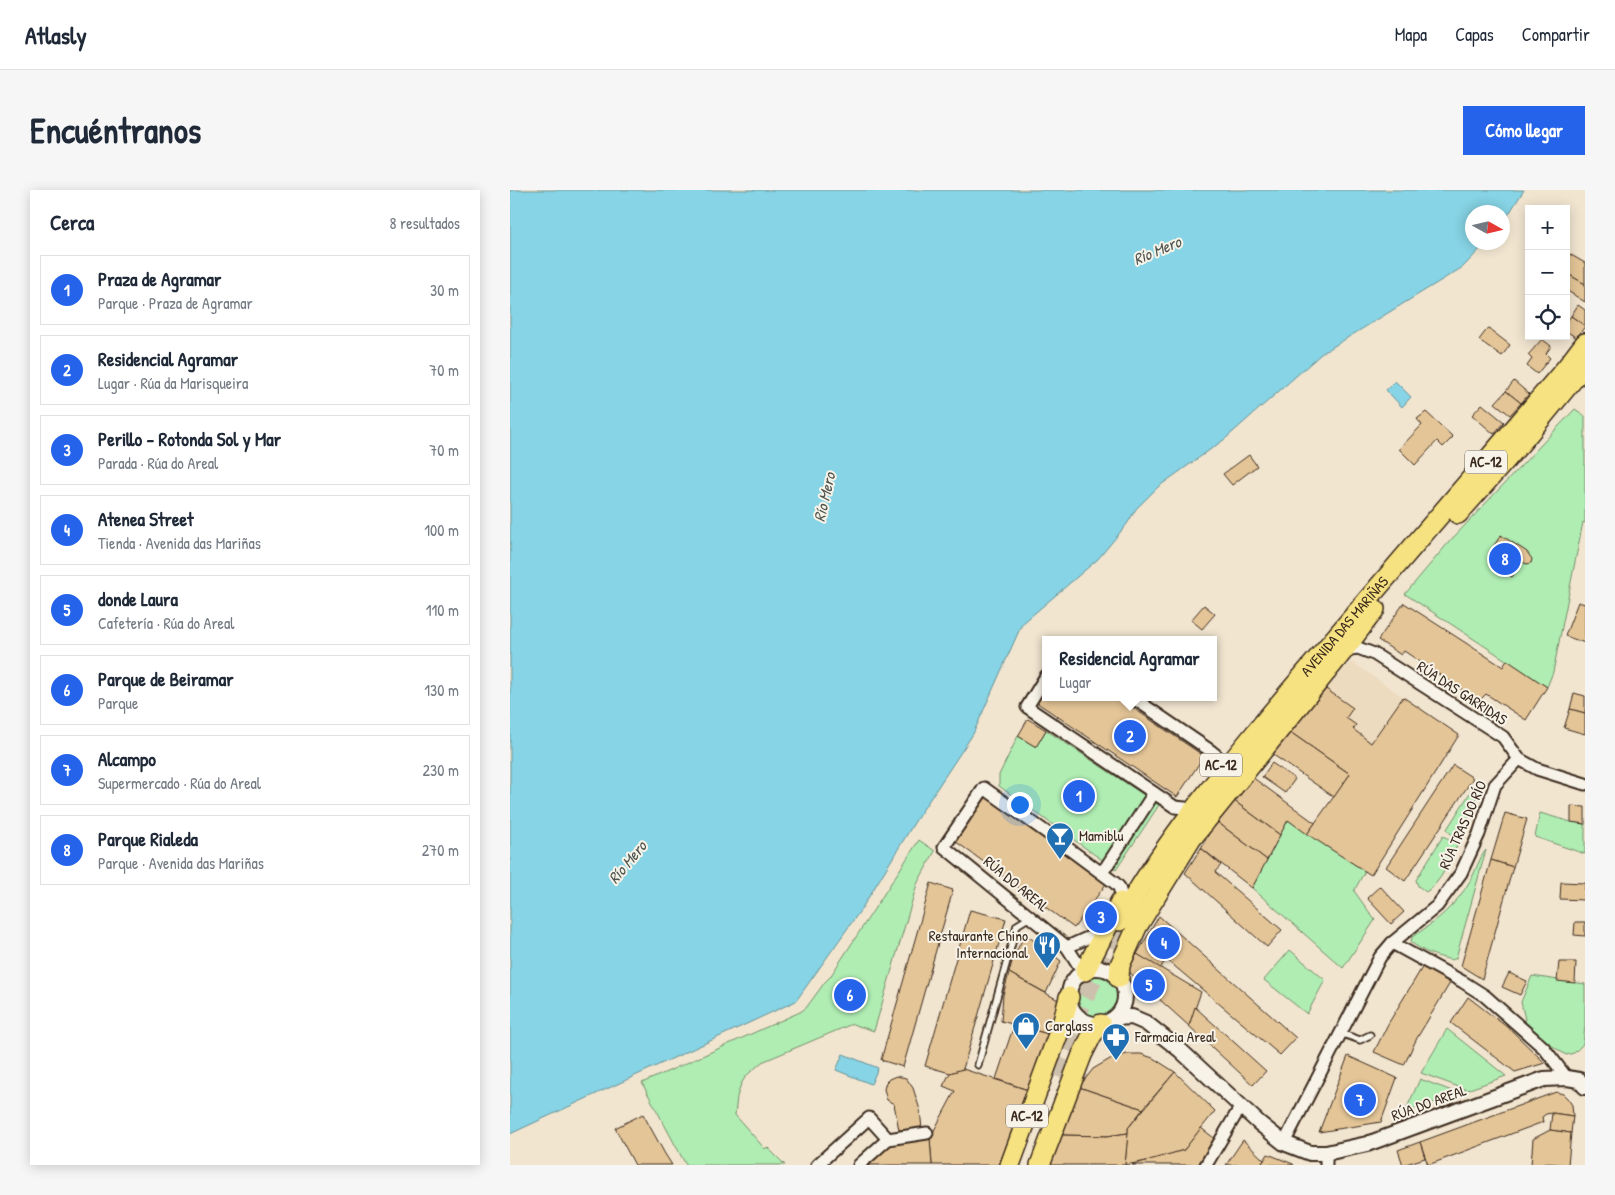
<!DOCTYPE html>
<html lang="es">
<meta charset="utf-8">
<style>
:root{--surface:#fff;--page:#f6f6f7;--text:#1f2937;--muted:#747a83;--line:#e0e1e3;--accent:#2563eb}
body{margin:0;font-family:"Patrick Hand",sans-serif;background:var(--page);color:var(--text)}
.controls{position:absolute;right:15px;top:15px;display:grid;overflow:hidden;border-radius:0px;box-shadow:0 2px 12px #0003}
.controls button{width:45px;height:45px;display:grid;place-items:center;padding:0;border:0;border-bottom:1px solid var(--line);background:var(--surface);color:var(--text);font:25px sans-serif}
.compass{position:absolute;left:955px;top:15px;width:45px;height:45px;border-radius:50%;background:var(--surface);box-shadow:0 2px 12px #0003;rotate:98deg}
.you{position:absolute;left:509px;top:614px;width:18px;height:18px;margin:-12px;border:4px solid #fff;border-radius:50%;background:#1a73e8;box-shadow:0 0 0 8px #1a73e833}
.badge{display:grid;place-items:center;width:32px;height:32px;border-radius:50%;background:var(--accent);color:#fff;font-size:16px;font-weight:700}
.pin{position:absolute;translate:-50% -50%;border:2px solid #fff;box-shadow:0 1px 5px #0006}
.popup{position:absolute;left:532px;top:446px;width:175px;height:65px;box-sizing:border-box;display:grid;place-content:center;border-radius:0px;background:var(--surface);filter:drop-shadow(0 1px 4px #0005);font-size:16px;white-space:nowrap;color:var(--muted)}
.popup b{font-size:19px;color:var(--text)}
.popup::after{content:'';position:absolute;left:50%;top:100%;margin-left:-10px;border:10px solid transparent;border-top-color:var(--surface)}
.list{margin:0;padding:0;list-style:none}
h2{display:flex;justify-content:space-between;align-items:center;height:65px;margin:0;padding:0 20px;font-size:21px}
h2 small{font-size:16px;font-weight:400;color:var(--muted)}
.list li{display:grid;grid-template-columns:32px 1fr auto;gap:15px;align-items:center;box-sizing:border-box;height:70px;margin:0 10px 10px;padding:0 10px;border:1px solid var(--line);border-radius:0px}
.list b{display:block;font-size:19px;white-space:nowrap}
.list p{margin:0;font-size:16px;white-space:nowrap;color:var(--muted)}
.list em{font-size:16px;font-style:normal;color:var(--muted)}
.icon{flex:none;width:28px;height:28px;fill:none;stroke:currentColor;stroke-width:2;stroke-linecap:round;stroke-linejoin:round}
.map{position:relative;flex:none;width:1075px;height:975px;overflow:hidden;border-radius:0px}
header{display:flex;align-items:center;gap:30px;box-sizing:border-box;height:70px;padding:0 25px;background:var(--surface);border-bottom:1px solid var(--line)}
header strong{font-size:24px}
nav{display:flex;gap:28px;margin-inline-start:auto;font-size:18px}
.intro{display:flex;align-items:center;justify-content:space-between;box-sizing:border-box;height:120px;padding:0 30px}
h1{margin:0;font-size:35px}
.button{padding:12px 22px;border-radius:0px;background:var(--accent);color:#fff;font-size:18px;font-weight:700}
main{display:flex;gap:30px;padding:0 30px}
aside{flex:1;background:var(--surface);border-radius:0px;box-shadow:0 2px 12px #0003}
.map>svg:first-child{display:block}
</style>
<header>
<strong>Atlasly</strong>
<nav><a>Mapa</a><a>Capas</a><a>Compartir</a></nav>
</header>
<div class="intro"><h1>Encuéntranos</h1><a class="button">Cómo llegar</a></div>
<main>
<aside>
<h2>Cerca<small>8 resultados</small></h2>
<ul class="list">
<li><span class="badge">1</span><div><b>Praza de Agramar</b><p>Parque · Praza de Agramar</p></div><em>30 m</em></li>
<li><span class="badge">2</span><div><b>Residencial Agramar</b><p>Lugar · Rúa da Marisqueira</p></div><em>70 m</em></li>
<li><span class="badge">3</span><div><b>Perillo - Rotonda Sol y Mar</b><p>Parada · Rúa do Areal</p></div><em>70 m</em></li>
<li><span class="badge">4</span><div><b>Atenea Street</b><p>Tienda · Avenida das Mariñas</p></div><em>100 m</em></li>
<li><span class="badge">5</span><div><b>donde Laura</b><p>Cafetería · Rúa do Areal</p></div><em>110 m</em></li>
<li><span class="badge">6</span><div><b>Parque de Beiramar</b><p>Parque</p></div><em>130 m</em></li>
<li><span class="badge">7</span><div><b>Alcampo</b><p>Supermercado · Rúa do Areal</p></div><em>230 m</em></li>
<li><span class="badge">8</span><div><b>Parque Rialeda</b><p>Parque · Avenida das Mariñas</p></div><em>270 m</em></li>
</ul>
</aside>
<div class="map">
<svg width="1075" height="975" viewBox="0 0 1075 975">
<rect width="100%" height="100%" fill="#f1e5d0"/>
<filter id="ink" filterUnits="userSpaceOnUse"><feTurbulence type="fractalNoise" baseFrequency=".02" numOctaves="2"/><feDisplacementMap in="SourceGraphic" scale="10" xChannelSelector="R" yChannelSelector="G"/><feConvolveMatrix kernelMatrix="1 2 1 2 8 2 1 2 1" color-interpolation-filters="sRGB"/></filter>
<g filter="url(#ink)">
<polygon fill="#eddbbf" points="842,472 949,545 861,685 797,644 824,607 780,542 832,480"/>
<g fill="#afedb3" stroke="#758c68">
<polygon points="1065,219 1075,226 1075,333 1073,332 1043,482 1037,497 895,404 939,352"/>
<polygon points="536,540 649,615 606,680 489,596 489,585 508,546 526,557"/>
<path d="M965 595 970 597 951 648C946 647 939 644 937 639Z"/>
<polygon points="1030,623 1061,632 1075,634 1075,664 1025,647"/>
<polygon points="778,630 855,681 844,701 865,730 833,778 742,698"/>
<path d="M933 646 947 653V656C939 671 931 693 916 702L908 696 906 690Z"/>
<polygon points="409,650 425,661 407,694 364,841 342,834 252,872 236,886 231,894 227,907 225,925 255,959 257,957 275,975 176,975 132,893 290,822 296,818 315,792 320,787"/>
<path d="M976 660 946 768 942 770C926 766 914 763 901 752L902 747C926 732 946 715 960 691 966 681 969 668 976 660Z"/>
<polygon points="780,760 815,790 797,824 754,790"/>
<circle cx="587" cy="806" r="22"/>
<polygon points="1022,786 1075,794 1075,836 1073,854 1064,863 1056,865 1035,851 1016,834 1011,812"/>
<polygon points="937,839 996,886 957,900 911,883"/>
<polygon points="910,889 950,904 895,922"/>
</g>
<g fill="#86d4e5" stroke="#689095">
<polygon points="0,0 1014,0 993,33 992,22 962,22 962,52 976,53 953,77 811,164 715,249 648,297 626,319 617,334 588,369 512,434 463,544 404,633 352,718 286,811 0,944"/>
<polygon points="885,191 901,207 892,217 876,200"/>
<polygon points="333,864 368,878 361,894 326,880"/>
</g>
<g fill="#e4c597" stroke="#3b2a1e">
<polygon points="1056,62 1075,73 1075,94 1056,83"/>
<polygon points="1056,83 1075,94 1075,112 1056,100"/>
<polygon points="1068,115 1075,120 1075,136 1061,126"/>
<polygon points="1061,126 1075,136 1067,148 1056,141 1056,132"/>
<polygon points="978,138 1000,155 992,166 969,150"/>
<polygon points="1032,149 1041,156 1036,164 1040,168 1027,184 1017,176 1022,169 1018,165"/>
<polygon points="1004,191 1019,204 1011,213 996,201"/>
<polygon points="996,201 1011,213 1000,225 985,213"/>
<polygon points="972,214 994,232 984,244 962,225"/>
<polygon points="916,222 943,247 933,257 927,251 905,275 889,259 912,235 907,229"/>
<polygon points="739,265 747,276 722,295 713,284"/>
<polygon points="991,345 1017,362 1022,369 1021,373 1017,374 1012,372 1002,387 982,375 982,370 984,366 979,363"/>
<polygon points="1068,412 1075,414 1075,453 1055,446"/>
<polygon points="894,413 993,477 997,470 1037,497 1016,530 976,504 969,511 894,461 891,465 868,450"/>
<polygon points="694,415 705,424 692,439 681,430"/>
<polygon points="536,497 536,507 607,507 694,566 667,607 526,512"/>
<polygon points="816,499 843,518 836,528 846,535 843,539 861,553 893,507 949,545 861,685 797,644 840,584 780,542"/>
<polygon points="1064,503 1075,506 1075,523 1060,519"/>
<polygon points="1060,519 1075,523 1075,544 1054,538"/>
<polygon points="518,529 536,540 526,557 508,546"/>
<polygon points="780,542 840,584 824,607 762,564"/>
<polygon points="762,573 785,589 775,603 752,587"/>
<polygon points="943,575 963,588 895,691 876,677"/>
<polygon points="742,587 805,633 797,644 778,630 770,645 723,610"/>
<polygon points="476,607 596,694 564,738 445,651"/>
<polygon points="723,610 770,645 757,670 706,631"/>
<polygon points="1061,616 1075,617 1075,634 1061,632"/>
<polygon points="995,623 1017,629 1003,677 981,670"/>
<polygon points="706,631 757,670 742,698 691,658"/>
<polygon points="691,658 711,675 705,682 772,740 757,757 675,683"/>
<polygon points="981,670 1003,677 972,789 951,776"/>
<polygon points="1051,692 1075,693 1074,710 1050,709"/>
<polygon points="421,693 443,700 393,877 371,870"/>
<polygon points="870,696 894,722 881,734 857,708"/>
<polygon points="460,720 496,729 453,879 440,883 415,876"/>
<polygon points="649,726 786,848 770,865 656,769 650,779 627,764"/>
<polygon points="1065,732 1075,732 1075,746 1064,745"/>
<polygon points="515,744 551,771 536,803 499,783 503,768"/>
<polygon points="627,764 691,802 679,836 618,781"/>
<polygon points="1049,772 1066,772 1065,793 1047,791"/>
<polygon points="913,776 940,793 907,848 894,875 864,862 878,834"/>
<polygon points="499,783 550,811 538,844 491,831 493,805"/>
<polygon points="999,783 1017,791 1010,805 992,797"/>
<polygon points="958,807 1002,841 1035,873 1005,882 941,833"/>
<polygon points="685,817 756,881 743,895 679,836"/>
<polygon points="504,835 538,844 518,900 486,889"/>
<polygon points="617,864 631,864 643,868 665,882 633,919 569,897 583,879 600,869"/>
<polygon points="838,866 887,888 871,932 809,942"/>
<polygon points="453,879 518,900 501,948 488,975 422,975 420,948 445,901 433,896 440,883"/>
<polygon points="665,882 705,921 674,960 643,970 615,975 618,938"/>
<polygon points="386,886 396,888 403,898 410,920 412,939 389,940 384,914 377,910 374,899 376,892 379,889"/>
<polygon points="569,897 633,919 618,938 618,943 597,946 551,945"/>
<polygon points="1046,902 1053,904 1058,909 1062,915 1063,926 1042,923 1036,924 1032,927 1033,932 918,975 910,952"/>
<polygon points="1042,923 1063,926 1061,943 1040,940"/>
<polygon points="133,924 155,964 162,975 125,975 105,938"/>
<polygon points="691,938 704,948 688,975 622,975 674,960"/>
<polygon points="1040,940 1061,943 1058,975 1036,973 1031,975 1021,975 1023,949"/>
<polygon points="618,943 615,975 540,975 551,945 597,946"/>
<polygon points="420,948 422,975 358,975 387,949"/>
<polygon points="733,950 754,970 751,975 716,975"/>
<polygon points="910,952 915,968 893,975 888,960"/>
<polygon points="758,964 783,974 784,975 751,975"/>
</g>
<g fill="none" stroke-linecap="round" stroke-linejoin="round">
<polyline stroke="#cdc0ac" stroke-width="19" stroke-dasharray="19 9" stroke-linecap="butt" points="543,885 572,813 610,731"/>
<g stroke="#3b2a1e" stroke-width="9">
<g id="service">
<polyline points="830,843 850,850 860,845"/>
<polyline points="468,875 507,735 520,727"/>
</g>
</g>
<g stroke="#3b2a1e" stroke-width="15">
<g id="minor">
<polyline points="834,460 848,458 864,464 993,547 1009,569 1027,579 1075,594"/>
<polyline points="536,486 517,517 659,613 665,617 675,618"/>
<polyline points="622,507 701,561 707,566 710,575"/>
<polyline points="591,682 596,677 644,603"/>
<polyline points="882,753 953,792 975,806 1034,858 1057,888"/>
<polyline points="557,757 595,740"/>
<polyline points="573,782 557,757 434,657 474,598 536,642 605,693 609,697 612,708"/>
<polyline points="378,949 417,943"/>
<polyline points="774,953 870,767 882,753 927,716 951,683 969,644 985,595 1009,569"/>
<polyline points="816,963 816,975"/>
<polyline points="307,975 359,928 378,949 349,975"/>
<polyline points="696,975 731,916"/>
</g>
</g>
<g stroke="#3b2a1e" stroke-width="18">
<g id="tertiary">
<circle cx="587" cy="806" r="28"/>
<polyline points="605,828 622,827 636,833 670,860 749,933 774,953 800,963 816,963 857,954 1034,889 1057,888 1069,890 1075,897"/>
</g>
</g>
<g stroke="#3b2a1e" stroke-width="22">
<g id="trunk">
<polyline points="948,324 1011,253 1075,175"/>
<path id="s1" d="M610 731C651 656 706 591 759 526 857 409 957 294 1056 178L1075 153"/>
<polyline points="575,781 610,712"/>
<polyline points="609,788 610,775 627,737 682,648 834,460 865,419"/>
<polyline points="500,975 553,831 559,807"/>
<polyline points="530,975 572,865 582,845 591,834"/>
</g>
</g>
<use href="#service" stroke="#f7f3e8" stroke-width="5.5"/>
<use href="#minor" stroke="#f7f3e8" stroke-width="11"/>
<use href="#tertiary" stroke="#f7f3e8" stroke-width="14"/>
<use href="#trunk" stroke="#f7e281" stroke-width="19"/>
</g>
</g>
<defs>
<g id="bar-pin" transform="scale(1.4375)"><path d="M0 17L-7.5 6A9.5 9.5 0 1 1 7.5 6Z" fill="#1f6fb2" stroke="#f7f3e8"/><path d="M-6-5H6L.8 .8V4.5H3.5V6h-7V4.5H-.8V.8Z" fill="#fff"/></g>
<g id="restaurant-pin" transform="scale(1.4375)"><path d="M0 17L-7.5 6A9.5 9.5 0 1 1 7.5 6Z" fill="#1f6fb2" stroke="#f7f3e8"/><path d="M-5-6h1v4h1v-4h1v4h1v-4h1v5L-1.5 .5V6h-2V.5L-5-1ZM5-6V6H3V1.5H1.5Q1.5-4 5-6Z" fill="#fff"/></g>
<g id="shop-pin" transform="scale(1.4375)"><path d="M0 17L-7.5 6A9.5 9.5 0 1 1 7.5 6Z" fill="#1f6fb2" stroke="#f7f3e8"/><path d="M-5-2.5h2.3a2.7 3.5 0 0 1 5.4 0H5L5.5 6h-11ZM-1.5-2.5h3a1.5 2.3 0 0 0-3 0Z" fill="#fff"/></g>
<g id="pharmacy-pin" transform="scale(1.4375)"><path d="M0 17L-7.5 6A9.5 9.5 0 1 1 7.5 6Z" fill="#1f6fb2" stroke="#f7f3e8"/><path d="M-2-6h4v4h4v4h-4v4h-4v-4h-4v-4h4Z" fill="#fff"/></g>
</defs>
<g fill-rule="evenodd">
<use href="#bar-pin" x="550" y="646"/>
<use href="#restaurant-pin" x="537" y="755"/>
<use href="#shop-pin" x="516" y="836"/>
<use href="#pharmacy-pin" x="606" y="847"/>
</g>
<g text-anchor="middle" stroke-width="4" stroke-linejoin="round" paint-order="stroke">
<g fill="#f7f3e8" stroke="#73665b" stroke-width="1">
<rect x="955" y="260.5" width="42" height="23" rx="4"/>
<rect x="690" y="563.5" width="42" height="23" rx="4"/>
<rect x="496" y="914.5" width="42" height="23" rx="4"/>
</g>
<g font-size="14" font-weight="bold" fill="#3b2a1e">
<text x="976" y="277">AC-12</text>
<text x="711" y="580">AC-12</text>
<text x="517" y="931">AC-12</text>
</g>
<g font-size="15" fill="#3b2a1e" stroke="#f7f3e8">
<text dy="5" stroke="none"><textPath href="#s1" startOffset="371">AVENIDA DAS MARIÑAS</textPath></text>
<text transform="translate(952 503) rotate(33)" y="5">RÚA DAS GARRIDAS</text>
<text transform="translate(953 635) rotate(-66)" y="5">RÚA TRAS DO RÍO</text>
<text transform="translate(506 694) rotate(39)" y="5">RÚA DO AREAL</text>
<text transform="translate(919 913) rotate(-20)" y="5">RÚA DO AREAL</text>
</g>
<g font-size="15" fill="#3b2a1e" stroke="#f7f3e8" text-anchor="start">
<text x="569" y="651">Mamiblu</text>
<text x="518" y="751" text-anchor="end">Restaurante Chino<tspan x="518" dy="17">Internacional</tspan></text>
<text x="535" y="841">Carglass</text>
<text x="625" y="852">Farmacia Areal</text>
</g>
<g font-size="16" font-style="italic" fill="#4e5450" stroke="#f7f3e8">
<text transform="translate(647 60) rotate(-23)" y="6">Río Mero</text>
<text transform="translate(314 307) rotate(-77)" y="6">Río Mero</text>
<text transform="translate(117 672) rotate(-50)" y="6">Río Mero</text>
</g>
</g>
</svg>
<div class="controls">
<button>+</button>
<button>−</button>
<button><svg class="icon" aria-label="locate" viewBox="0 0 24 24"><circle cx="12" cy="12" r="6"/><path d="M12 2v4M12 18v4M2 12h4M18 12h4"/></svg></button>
</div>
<svg class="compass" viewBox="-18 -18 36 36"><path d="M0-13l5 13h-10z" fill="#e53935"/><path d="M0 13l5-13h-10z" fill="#747a83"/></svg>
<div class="you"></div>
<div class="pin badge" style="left:569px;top:606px">1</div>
<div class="pin badge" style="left:620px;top:546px">2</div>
<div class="popup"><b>Residencial Agramar</b>Lugar</div>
<div class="pin badge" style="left:591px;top:727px">3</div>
<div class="pin badge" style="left:654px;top:753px">4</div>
<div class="pin badge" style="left:639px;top:795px">5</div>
<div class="pin badge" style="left:340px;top:805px">6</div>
<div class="pin badge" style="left:850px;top:910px">7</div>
<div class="pin badge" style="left:995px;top:369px">8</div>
</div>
</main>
